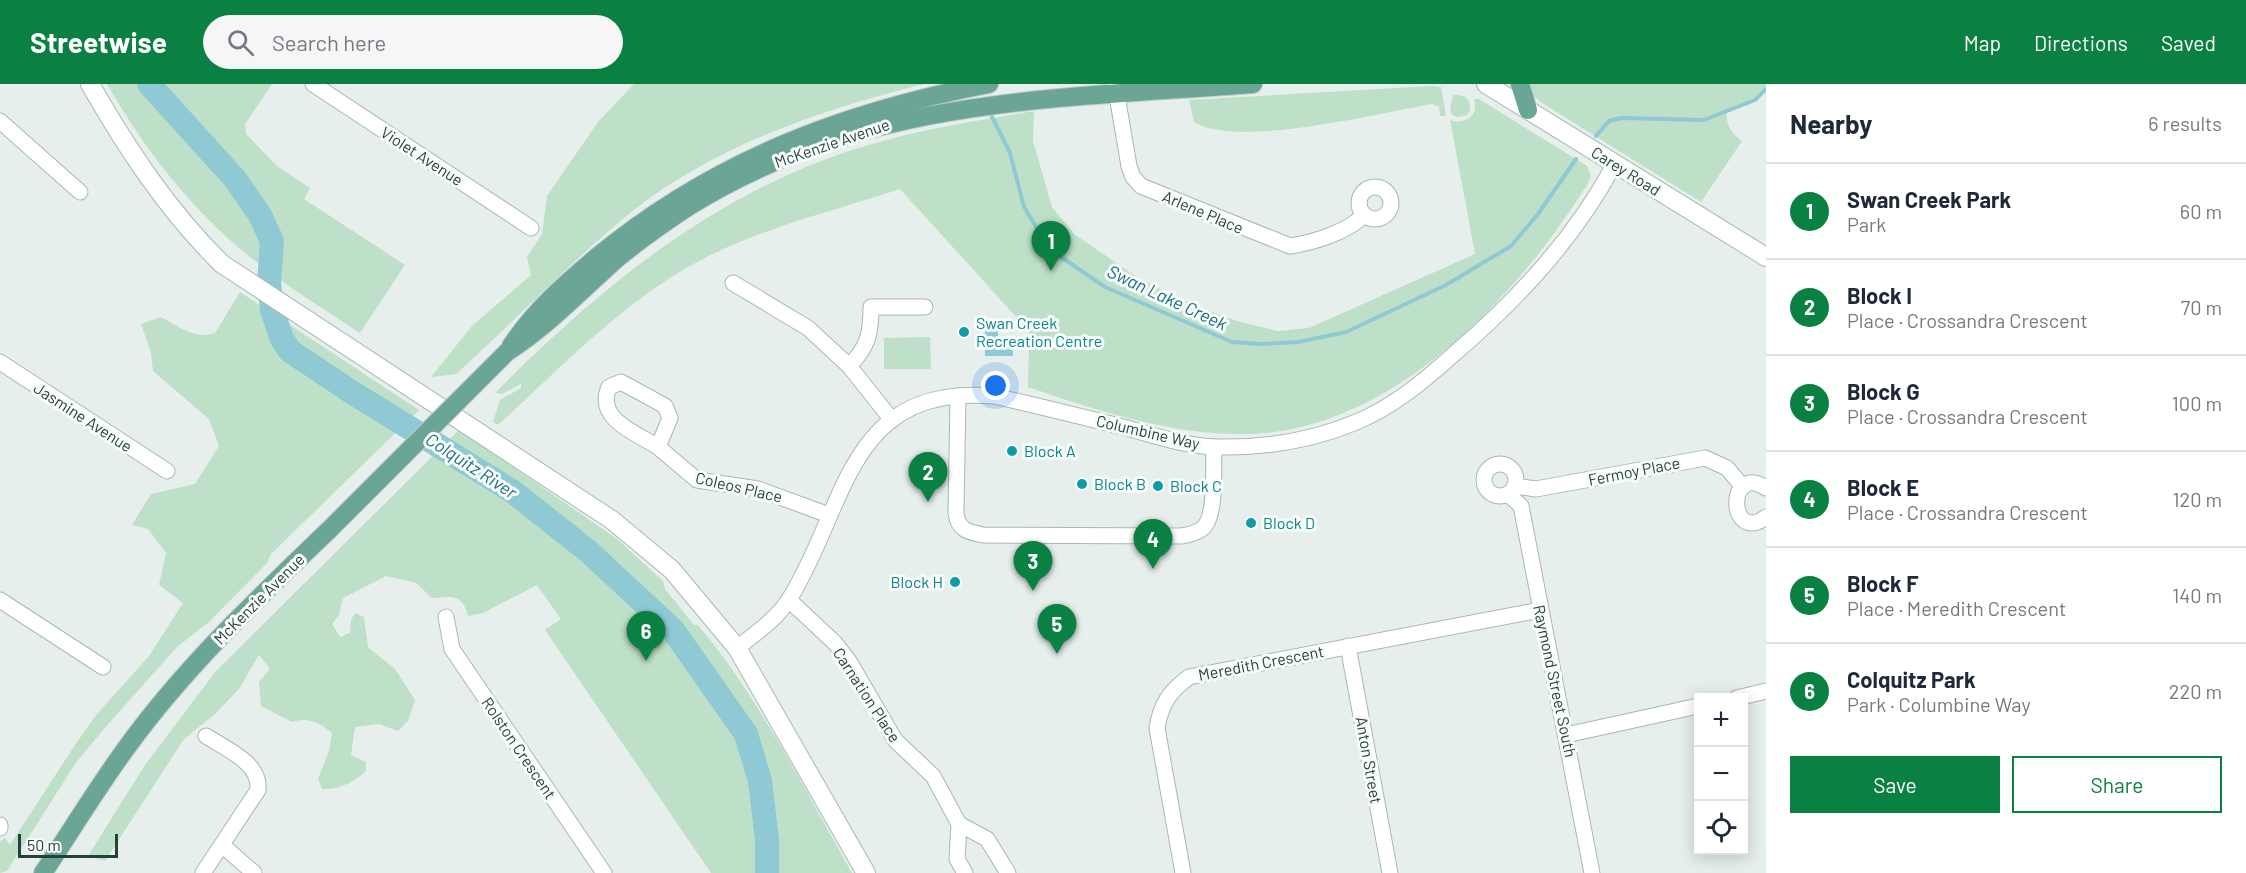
<!DOCTYPE html>
<meta charset="utf-8">
<style>
:root{--surface:#fff;--page:#f6f6f7;--text:#1f2937;--muted:#747a83;--line:#e0e1e3;--accent:#0b8043}
body{margin:0;font-family:Barlow,sans-serif;background:var(--page);color:var(--text)}
.controls{position:absolute;right:18px;bottom:18px;display:grid;overflow:hidden;border-radius:0px;box-shadow:0 3px 15px #0003}
.controls button{width:54px;height:54px;display:grid;place-items:center;padding:0;border:0;border-bottom:2px solid var(--line);background:var(--surface);color:var(--text);font:30px sans-serif}
.scale{position:absolute;left:18px;bottom:15px;width:100px;box-sizing:border-box;padding-left:6px;border:3px solid #24423a;border-top:0;font-size:16px;line-height:21px;white-space:nowrap;color:#24423a;-webkit-text-stroke:4px #f7fbf9;paint-order:stroke}
.you{position:absolute;left:996px;top:302px;width:21px;height:21px;margin:-15px;border:4px solid #fff;border-radius:50%;background:#1a73e8;box-shadow:0 0 0 9px #1a73e833}
.badge{display:grid;place-items:center;width:39px;height:39px;border-radius:50%;background:var(--accent);color:#fff;font-size:20px;font-weight:700}
.pin{position:absolute;translate:-50% -50px;filter:drop-shadow(0 2px 3px #0008)}
.pin::after{content:'';position:absolute;top:32px;width:21px;height:18px;background:inherit;clip-path:polygon(0 0,100% 0,50% 100%)}
.list{margin:0;padding:0;list-style:none}
h2{display:flex;justify-content:space-between;align-items:center;height:78px;margin:0;padding:0 24px;font-size:26px}
h2 small{font-size:20px;font-weight:400;color:var(--muted)}
.list li{display:grid;grid-template-columns:39px 1fr auto;gap:18px;align-items:center;box-sizing:border-box;height:96px;padding:0 24px;border-top:2px solid var(--line)}
.list b{display:block;font-size:22px;white-space:nowrap}
.list p{margin:0;font-size:20px;white-space:nowrap;color:var(--muted)}
.list em{font-size:20px;font-style:normal;color:var(--muted)}
.actions{display:flex;gap:12px;padding:18px 24px}
.actions a{flex:1;padding:14px 0;border:2px solid var(--accent);border-radius:0px;text-align:center;font-size:21px;color:var(--accent)}
.actions .main{background:var(--accent);color:#fff}
.icon{flex:none;width:33px;height:33px;fill:none;stroke:currentColor;stroke-width:2;stroke-linecap:round;stroke-linejoin:round}
.map{position:relative;flex:none;width:1766px;height:789px;overflow:hidden}
header{display:flex;align-items:center;gap:36px;box-sizing:border-box;height:84px;padding:0 30px;background:var(--accent);color:#fff}
header strong{font-size:28px}
nav{display:flex;gap:33px;margin-inline-start:auto;font-size:21px}
.search{width:420px;height:54px;background:var(--page);display:flex;align-items:center;gap:15px;box-sizing:border-box;padding:0 21px;border-radius:33px;color:var(--muted);font-size:22px}
main{display:flex}
aside{flex:1;background:var(--surface)}
.map>svg:first-child{display:block}
</style>
<header>
<strong>Streetwise</strong>
<div class="search"><svg class="icon" aria-label="search" viewBox="0 0 24 24"><circle cx="10" cy="10" r="6"/><path d="M15 15l6 6"/></svg>Search here</div>
<nav><a>Map</a><a>Directions</a><a>Saved</a></nav>
</header>
<main>
<div class="map">
<svg width="1766" height="789" viewBox="0 0 1766 789">
<rect width="100%" height="100%" fill="#e6efeb"/>
<g fill="#bfe0c8">
<path d="M107 0H272L245 40 246 50 277 82 310 104 304 115 405 181 360 249C325 226 288 203 255 177 193 128 146 68 107 0Z"/>
<path d="M634 0H924C820 26 716 61 630 129 569 179 515 237 456 290L431 293 472 242 531 191 527 173 542 150 547 112 598 38Z"/>
<path d="M1530 0H1766V5L1755 16 1727 28C1725 40 1732 50 1742 57L1701 118 1542 19 1532 11Z"/>
<path d="M1432 2 1441 3 1446 32H1440L1439 23 1432 20C1379 29 1236 65 1194 38L1189 16Z"/>
<path d="M1453 11C1463 10 1471 14 1470 26L1467 31 1458 33 1452 31 1450 25Z"/>
<path d="M1474 15H1479L1587 82 1591 92 1587 101C1517 213 1391 347 1249 350 1174 352 1098 327 1028 303L1029 247 900 105C834 127 761 144 699 177 623 217 561 284 498 341L493 338 500 316 521 304V300L502 310 495 309C605 198 728 98 883 57 933 43 983 36 1034 27L1033 57 1052 123 1074 150 1140 195 1190 220 1237 237 1278 247 1309 244 1475 170 1450 36C1466 41 1479 32 1474 15Z"/>
<path d="M240 208 419 326 271 470 267 479 209 538 177 563 103 646 75 680 7 787 0 789V757L5 754 10 761 73 664 96 631 149 572 183 519 159 501 166 469 148 445 132 441 151 410 195 400 219 362 209 335 153 287 151 268 141 240 161 233C178 242 195 256 215 249Z"/>
<polygon points="930,253 931,285 884,285 884,254"/>
<path d="M459 346 616 454 663 497 665 505 694 541H698C758 612 806 708 852 789H711L545 546 561 535 537 501 483 529 468 532C462 508 450 514 432 514L416 499 386 492 343 514 339 531 332 540 340 553 350 549 351 536 355 529 364 533 368 563 395 585 415 616 408 637 398 647 379 640 355 643 351 671 366 678V687C355 698 338 706 322 705L318 695 329 667 332 649C319 638 308 633 292 638L261 622 259 598 270 585 259 571 239 605 214 631 184 655 105 777 88 772 145 681 216 587Z"/>
</g>
<polygon fill="#8ec9d4" points="985,244 998,244 998,259 1013,258 1013,272 985,272"/>
<g fill="none" stroke-linecap="round" stroke-linejoin="round">
<g stroke="#8ec9d4" stroke-width="4">
<polyline points="989,27 1010,69 1024,123 1041,151 1061,173 1105,203 1232,258 1262,260 1298,258 1346,248 1446,201 1511,162 1538,130 1576,75"/>
<polyline points="1596,52 1609,37 1621,34 1704,36 1755,16 1766,5"/>
</g>
<polyline stroke="#8ec9d4" stroke-width="24" points="149,0 235,95 260,131 272,157 269,199 272,226 282,255 290,267 353,309 512,407 588,467 673,546 746,650 760,697 767,756 767,789"/>
<g stroke="#a8b8b2" stroke-width="17">
<g id="street">
<polyline points="313,0 531,144"/>
<path d="M1115 0 1129 82 1133 93 1141 102 1290 162C1312 159 1348 148 1364 131"/>
<polyline points="0,37 80,108"/>
<circle cx="1375" cy="119" r="16"/>
<polyline points="733,199 808,244 849,282 892,336"/>
<polyline points="0,278 167,387"/>
<path d="M849 282C868 263 871 250 871 223H925"/>
<path d="M958 312 956 429C958 446 968 448 983 451L1181 452C1188 451 1197 449 1203 444 1217 432 1213 381 1214 363"/>
<path d="M658 363 670 334 665 322 621 298 609 303C595 335 636 349 658 363L697 396 758 405 829 431"/>
<circle cx="1500" cy="396" r="16"/>
<polyline points="1515,402 1536,405 1705,374 1727,384 1743,403"/>
<path d="M1766 404C1726 378 1728 461 1766 433"/>
<polyline points="1508,410 1521,422 1592,789"/>
<polyline points="0,516 103,583"/>
<polyline points="789,516 835,559 849,577 895,656 933,692 959,740 957,775 965,789"/>
<polyline points="446,533 452,565 604,789"/>
<polyline points="1348,562 1390,789"/>
<path d="M737 564C756 549 777 535 790 514 848 420 847 300 994 312 1039 322 1083 333 1127 344 1155 352 1186 362 1216 363 1262 364 1310 357 1354 339 1392 324 1424 297 1454 270 1518 215 1574 155 1614 81"/>
<polyline points="1737,614 1766,607"/>
<polyline points="1566,651 1698,622"/>
<polyline points="959,740 987,755 1008,789"/>
<polyline points="0,741 0,744"/>
<polyline points="222,761 254,789"/>
<path d="M203 789 258 706C261 679 226 665 206 652"/>
<path d="M1183 789 1157 644C1161 620 1169 608 1189 593L1540 526"/>
</g>
</g>
<g stroke="#a4bbb3" stroke-width="20">
<g id="secondary">
<path d="M90 0C128 66 168 127 222 180L612 436 672 486 737 564 866 789"/>
<polyline points="1486,0 1766,173"/>
</g>
</g>
<g stroke="#c2cac8" stroke-width="20">
<g id="primary">
<polyline points="1520,0 1528,26"/>
<path d="M511 262C534 227 565 200 597 173 712 78 842 28 989 0"/>
<path d="M507 268C547 242 579 209 614 177 638 157 665 138 691 121 866 13 1055 15 1253 0"/>
<path d="M43 789C71 747 97 704 127 663 185 583 258 514 329 446"/>
</g>
</g>
<use href="#street" stroke="#fff" stroke-width="15"/>
<use href="#secondary" stroke="#fff" stroke-width="18"/>
<use href="#primary" stroke="#6aa596" stroke-width="18"/>
<g stroke="#c2cac8" stroke-width="20" stroke-linecap="butt">
<polyline id="primary-bridge" points="329,446 507,268"/>
</g>
<use href="#primary-bridge" stroke="#6aa596" stroke-width="18"/>
</g>
<g fill="#0f9aa8" stroke="#f7fbf9" stroke-width="2">
<circle cx="964" cy="248" r="6"/>
<circle cx="1012" cy="367" r="6"/>
<circle cx="1082" cy="400" r="6"/>
<circle cx="1158" cy="402" r="6"/>
<circle cx="1251" cy="439" r="6"/>
<circle cx="955" cy="498" r="6"/>
</g>
<g text-anchor="middle" stroke-width="6" stroke-linejoin="round" paint-order="stroke">
<g font-size="16" fill="#24423a" stroke="#f7fbf9">
<text transform="translate(832 59) rotate(-19)" y="6">McKenzie Avenue</text>
<text transform="translate(422 72) rotate(33)" y="6">Violet Avenue</text>
<text transform="translate(1626 87) rotate(32)" y="6">Carey Road</text>
<text transform="translate(1203 128) rotate(23)" y="6">Arlene Place</text>
<text transform="translate(83 333) rotate(33)" y="6">Jasmine Avenue</text>
<text transform="translate(1148 348) rotate(13)" y="6">Columbine Way</text>
<text transform="translate(1634 387) rotate(-11)" y="6">Fermoy Place</text>
<text transform="translate(739 403) rotate(13)" y="6">Coleos Place</text>
<text transform="translate(259 515) rotate(-45)" y="6">McKenzie Avenue</text>
<text transform="translate(1261 579) rotate(-11)" y="6">Meredith Crescent</text>
<text transform="translate(1555 597) rotate(78)" y="6">Raymond Street South</text>
<text transform="translate(867 611) rotate(57)" y="6">Carnation Place</text>
<text transform="translate(519 664) rotate(56)" y="6">Rolston Crescent</text>
<text transform="translate(1369 676) rotate(80)" y="6">Anton Street</text>
</g>
<g font-size="16" fill="#0d838f" stroke="#f7fbf9" text-anchor="start">
<text x="976" y="245">Swan Creek<tspan x="976" dy="18">Recreation Centre</tspan></text>
<text x="1024" y="373">Block A</text>
<text x="1094" y="406">Block B</text>
<text x="1170" y="408">Block C</text>
<text x="1263" y="445">Block D</text>
<text x="943" y="504" text-anchor="end">Block H</text>
</g>
<g font-size="18" font-style="italic" fill="#1c6f80" stroke="#f7fbf9">
<text transform="translate(1167 214) rotate(25)" y="6">Swan Lake Creek</text>
<text transform="translate(471 382) rotate(33)" y="6">Colquitz River</text>
</g>
</g>
</svg>
<div class="controls">
<button>+</button>
<button>−</button>
<button><svg class="icon" aria-label="locate" viewBox="0 0 24 24"><circle cx="12" cy="12" r="6"/><path d="M12 2v4M12 18v4M2 12h4M18 12h4"/></svg></button>
</div>
<div class="scale">50 m</div>
<div class="you"></div>
<div class="pin badge" style="left:1051px;top:187px">1</div>
<div class="pin badge" style="left:928px;top:418px">2</div>
<div class="pin badge" style="left:1033px;top:507px">3</div>
<div class="pin badge" style="left:1153px;top:485px">4</div>
<div class="pin badge" style="left:1057px;top:570px">5</div>
<div class="pin badge" style="left:646px;top:577px">6</div>
</div>
<aside>
<h2>Nearby<small>6 results</small></h2>
<ul class="list">
<li><span class="badge">1</span><div><b>Swan Creek Park</b><p>Park</p></div><em>60 m</em></li>
<li><span class="badge">2</span><div><b>Block I</b><p>Place · Crossandra Crescent</p></div><em>70 m</em></li>
<li><span class="badge">3</span><div><b>Block G</b><p>Place · Crossandra Crescent</p></div><em>100 m</em></li>
<li><span class="badge">4</span><div><b>Block E</b><p>Place · Crossandra Crescent</p></div><em>120 m</em></li>
<li><span class="badge">5</span><div><b>Block F</b><p>Place · Meredith Crescent</p></div><em>140 m</em></li>
<li><span class="badge">6</span><div><b>Colquitz Park</b><p>Park · Columbine Way</p></div><em>220 m</em></li>
</ul>
<div class="actions"><a class="main">Save</a><a>Share</a></div>
</aside>
</main>
